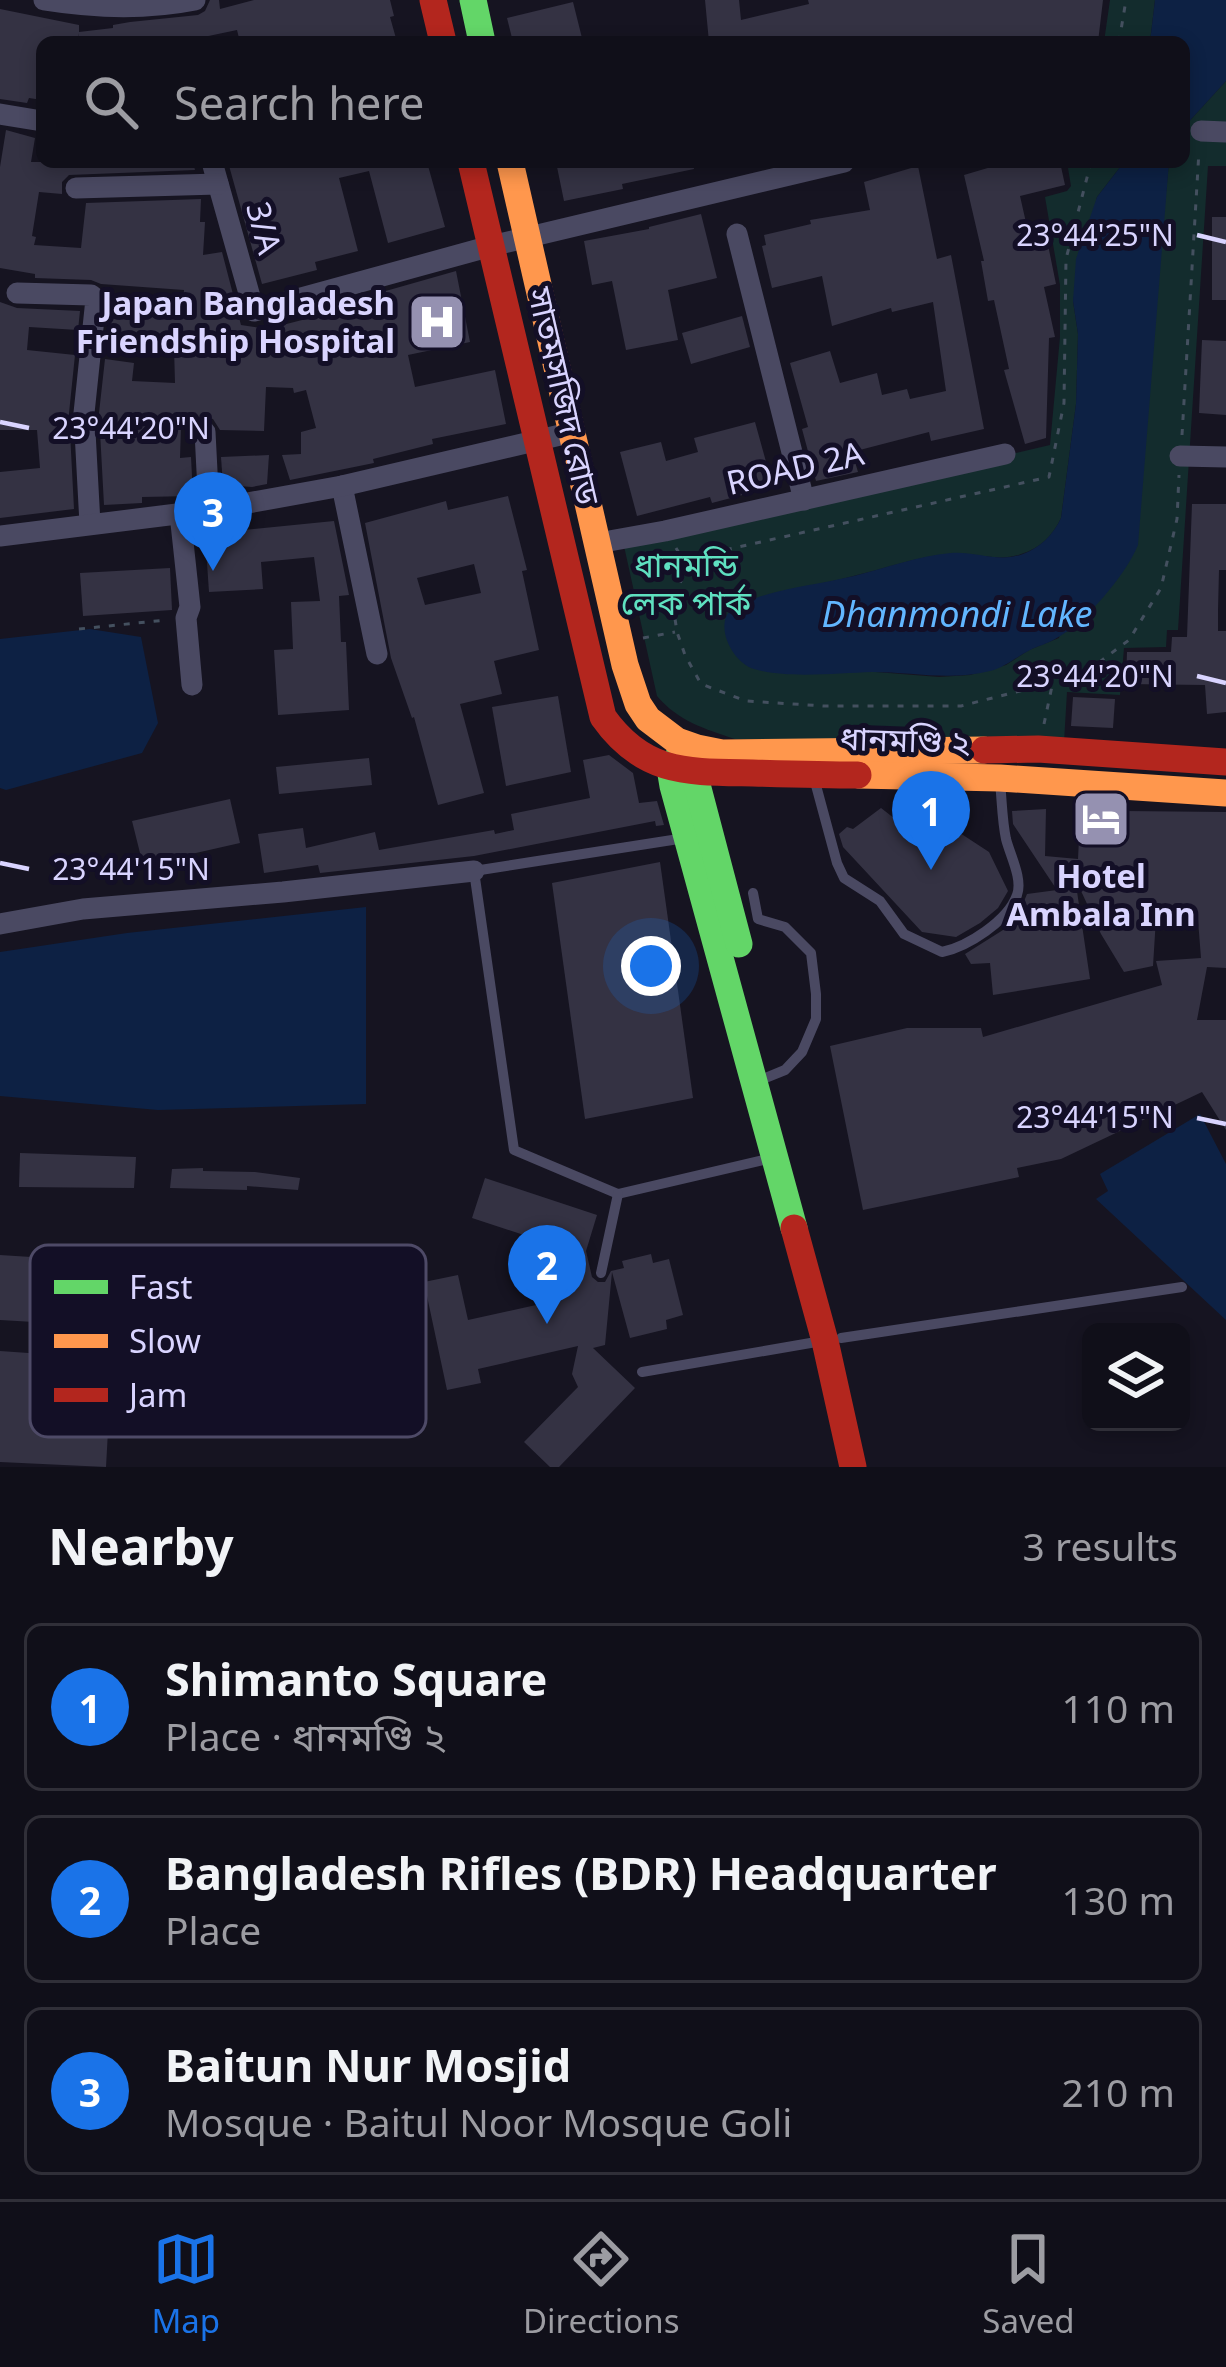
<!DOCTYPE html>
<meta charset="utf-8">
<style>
:root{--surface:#100f19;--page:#1e1d26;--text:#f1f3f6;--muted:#9c9ca2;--line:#302f38;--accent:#1a73e8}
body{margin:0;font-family:"Noto Sans","Noto Sans Bengali",sans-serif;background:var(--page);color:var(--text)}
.controls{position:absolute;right:36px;bottom:36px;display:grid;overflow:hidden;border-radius:18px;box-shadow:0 6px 18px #0003}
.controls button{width:108px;height:108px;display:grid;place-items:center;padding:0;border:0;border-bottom:3px solid var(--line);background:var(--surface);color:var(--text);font:60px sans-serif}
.you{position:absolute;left:651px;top:966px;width:42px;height:42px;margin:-30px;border:9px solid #fff;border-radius:50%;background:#1a73e8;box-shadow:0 0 0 18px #1a73e833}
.badge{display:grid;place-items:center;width:78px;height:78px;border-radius:50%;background:var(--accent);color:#fff;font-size:39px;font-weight:700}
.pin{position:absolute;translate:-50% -99px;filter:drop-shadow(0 3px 6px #0008)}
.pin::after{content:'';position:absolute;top:63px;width:42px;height:36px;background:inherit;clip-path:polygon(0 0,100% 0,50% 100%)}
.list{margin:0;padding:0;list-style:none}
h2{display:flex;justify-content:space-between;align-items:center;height:156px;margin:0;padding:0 48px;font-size:51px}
h2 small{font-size:39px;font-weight:400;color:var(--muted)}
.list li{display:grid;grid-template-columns:78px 1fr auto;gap:36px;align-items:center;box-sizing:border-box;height:168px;margin:0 24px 24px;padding:0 24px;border:3px solid var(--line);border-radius:18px}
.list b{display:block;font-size:45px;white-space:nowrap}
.list p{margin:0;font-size:39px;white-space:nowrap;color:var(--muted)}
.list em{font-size:39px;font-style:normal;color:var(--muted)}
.icon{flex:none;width:66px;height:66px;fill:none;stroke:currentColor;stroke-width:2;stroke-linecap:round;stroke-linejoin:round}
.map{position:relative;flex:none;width:1226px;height:1467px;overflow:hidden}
.search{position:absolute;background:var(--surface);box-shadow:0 6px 18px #0003;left:36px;right:36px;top:36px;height:132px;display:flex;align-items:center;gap:30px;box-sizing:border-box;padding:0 42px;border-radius:18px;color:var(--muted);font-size:45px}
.sheet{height:732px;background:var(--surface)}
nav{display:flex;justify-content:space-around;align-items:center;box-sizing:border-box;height:168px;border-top:3px solid var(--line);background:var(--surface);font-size:33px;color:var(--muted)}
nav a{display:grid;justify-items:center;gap:6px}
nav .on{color:var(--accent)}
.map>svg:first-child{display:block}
</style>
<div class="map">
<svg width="1226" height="1467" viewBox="0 0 1226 1467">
<rect width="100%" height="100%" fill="#161421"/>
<g fill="#132c2d">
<polygon points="1110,0 1155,0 1150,42 1104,42"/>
<path d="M1226 81V166H1208L1178 630H1167L1166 647 1124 648 1120 695 1067 692 1064 742 735 739C705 729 678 721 657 696L624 546 1050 445 1060 337V285L1045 197 1067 191 1071 186 1067 162H1124L1097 197 1073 301 1078 334 1076 404 1061 518C1053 535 1041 548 1021 554 998 563 973 551 948 554 917 557 887 568 857 575 814 587 771 590 731 610L876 672 939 677 970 675 1006 665 1029 650 1059 638 1165 203 1169 162H1184V127Z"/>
</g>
<g fill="#0d2144">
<polygon points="1155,0 1226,0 1226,81 1184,127 1184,42 1150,42"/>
<path d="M1124 162H1169L1138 545C1126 575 1084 624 1055 639 1047 644 1038 646 1030 650 1016 657 1005 667 990 671 950 681 912 672 872 672 838 673 786 679 754 669 736 664 719 636 726 617 730 607 746 601 756 598 787 587 821 584 854 576 886 568 917 556 951 553 975 551 999 563 1023 554 1041 547 1053 535 1061 518L1076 404 1078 334 1073 301 1076 259 1097 197Z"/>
<polygon points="90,629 141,637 158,723 142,753 6,790 0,788 0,639"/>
<polygon points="366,907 366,1104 158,1110 0,1096 0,952 127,933"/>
<polygon points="1200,1114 1226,1164 1226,1320 1096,1199 1108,1191 1100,1174"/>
</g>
<g fill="#343243" fill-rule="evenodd">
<polygon points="210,0 219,0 220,9 254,0 390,0 394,16 390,17 397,42 295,42 294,38 279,42 240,42 237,30 199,38 200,42 79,42 79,33 78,42 42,42 42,100 29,98 27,103 0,99 0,9 79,25 79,32 113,28 113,25 130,22 198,15 205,11"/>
<polygon points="705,0 739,0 741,20 809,4 808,0 1103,0 1098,42 824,42 823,36 797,42 709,42"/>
<polygon points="573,2 583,42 513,42 507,18"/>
<polygon points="6,130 35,138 31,162 193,162 195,170 69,175 62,182 62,194 39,192 32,236 36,237 34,245 81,248 86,203 201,199 200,222 205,222 203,255 222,252 241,325 267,329 341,310 340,304 456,271 470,342 408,355 415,387 495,370 506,424 432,439 433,444 373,459 374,463 290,480 282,455 301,454 301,432 316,428 306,390 294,393 293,388 266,387 264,431 220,430 213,419 205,417 196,420 191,428 181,427 180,458 191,457 193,496 142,497 142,503 104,505 99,413 105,359 134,363 132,381 175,383 174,347 152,344 153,335 108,332 110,312 182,315 184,290 101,284 91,280 35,278 35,274 0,268 0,167"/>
<polygon points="228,162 427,162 445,227 388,243 369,171 339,178 358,251 315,262 317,270 262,284"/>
<polygon points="556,162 693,162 694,169 622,184 623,189 564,201"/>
<polygon points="1008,162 1060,162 1065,185 1020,196 1032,249 1048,245 1056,284 1044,287 1055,337 1049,338 1046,438 1025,444 1004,370 1009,369 994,300 988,301 981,261 984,261 964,175"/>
<polygon points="918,166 937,259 951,255 984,429 931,441 929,432 852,452 858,472 816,481 802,429 808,427 790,363 830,351 840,383 877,373 882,395 907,389 910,399 946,391 933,302 892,312 891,308 832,326 822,276 772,288 762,246 766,245 764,235 811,224 810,220 870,210 864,182"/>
<polygon points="701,214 717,278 668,290 678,340 626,350 612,281 592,285 584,241 649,229 649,227"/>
<rect x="1212" y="217" width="14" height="83"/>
<polygon points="0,302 17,308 80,311 78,330 29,327 27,350 75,355 69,413 74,509 0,518 0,472 40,468 37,430 0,430"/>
<polygon points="742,316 750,347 691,364 682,333"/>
<polygon points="1202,340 1226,341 1226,415 1199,413"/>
<polygon points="755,422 773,487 712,503 710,497 637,516 620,452 661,442 666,461 698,452 694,438"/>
<polygon points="269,455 267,484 252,487 223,485 221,457"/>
<path d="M508 496 527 570 522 571 539 650 494 661 502 694 460 704 484 793 438 805 414 717 412 718 391 658 365 523 446 501 448 510ZM474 564 481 593 425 605 417 578Z"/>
<polygon points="1192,504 1226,504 1226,570 1219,570 1218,610 1218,631 1226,631 1226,712 1207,714 1205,685 1126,684 1127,652 1171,652 1172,637 1187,637"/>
<polygon points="334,521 349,595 339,596 341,642 346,642 349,710 278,715 274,650 293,649 291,602 320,601 314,557 261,562 263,589 209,592 205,534"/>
<polygon points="170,568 172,610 83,616 80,573"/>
<polygon points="558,696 571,772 506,786 492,707"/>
<polygon points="1073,697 1115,699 1113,728 1071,726"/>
<polygon points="609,755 633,773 639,803 657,801 664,825 656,826 655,821 474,856 320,873 318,865 264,873 258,834 303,828 306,848 375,832 379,850 494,830 495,834 514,830 511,814 590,798 583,760"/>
<polygon points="369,758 372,785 279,794 276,767"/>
<polygon points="230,799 240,843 143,865 132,821"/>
<polygon points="881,808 899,822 937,818 989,852 1008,891 998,908 980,923 956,937 922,932 843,847 839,834 847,827 853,829"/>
<polygon points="1046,809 1045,856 1078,859 1080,819 1122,822 1123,811 1226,812 1226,968 1207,967 1197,1020 1226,1020 1226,1130 1202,1092 1061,1159 1017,1168 1019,1177 863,1210 830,1046 907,1028 981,1028 983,1037 1162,985 1156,961 1201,958 1198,920 1156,918 1153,966 1124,972 1101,934 1075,878 1090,979 993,995 990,963 971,964 965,954 1003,930 1020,911 1027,894 1057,890 1013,824 1012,811"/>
<polygon points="660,862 693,1098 585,1119 552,883"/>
<polygon points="20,1153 136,1157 134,1188 19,1187"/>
<polygon points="203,1168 203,1171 255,1172 300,1178 298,1190 247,1186 247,1190 170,1188 172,1169"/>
<polygon points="485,1178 597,1215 586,1251 592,1277 598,1282 605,1282 611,1271 624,1268 622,1261 651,1254 653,1263 669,1259 683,1315 666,1320 667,1329 630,1338 612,1272 605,1345 593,1348 635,1388 559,1467 550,1467 524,1442 578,1387 572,1374 578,1346 478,1369 481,1383 447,1390 424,1282 458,1275 468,1320 563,1299 557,1271 544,1257 545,1242 472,1218"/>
<polygon points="0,1255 140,1264 136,1328 0,1320"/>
<polygon points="0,1351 71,1356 70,1372 111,1377 106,1467 0,1462"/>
</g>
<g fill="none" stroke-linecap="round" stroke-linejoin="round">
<g stroke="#44505f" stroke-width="3" stroke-dasharray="6 9" stroke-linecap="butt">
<polyline points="1119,42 1126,0"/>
<polyline points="1091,162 1066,259 1064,403 1049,477 703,555 688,567 672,599 677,632 685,655 701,684 746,701 824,706 961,706 1082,675 1129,640 1161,588 1177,519 1179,475"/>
<polyline points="1182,435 1199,151"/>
<polyline points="676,548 687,566"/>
<polyline points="79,629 166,620"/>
<polyline points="643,638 675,632"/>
<polyline points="1044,724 1052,686"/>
</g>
<g stroke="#4a4962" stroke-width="10">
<path d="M814 778 837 863 844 878 880 901 904 934 942 952C967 947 1008 921 1017 895 1023 879 1010 855 1006 839 1002 820 1002 801 1000 782"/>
<polyline points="685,838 474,871 514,1150 618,1194 772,1158"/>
<polyline points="753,893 758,919 785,927 811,953 816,994 816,1019 802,1052 785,1070 758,1081"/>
<polyline points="601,1273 618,1194"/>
<polyline points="841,1338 1182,1287"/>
<polyline points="642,1372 822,1341"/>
</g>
<g stroke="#4a4962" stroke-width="21">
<path d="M44 0C94 8 145 10 195 0"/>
<polyline points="0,114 42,121"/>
<polyline points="1201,131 1226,132"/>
<polyline points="212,162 254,311 491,246 844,162"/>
<polyline points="76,188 218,184"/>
<polyline points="737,234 804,500"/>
<polyline points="17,293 91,295 96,299 84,413 90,524"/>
<polyline points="205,432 209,510"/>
<polyline points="1180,456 1226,457"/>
<polyline points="342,486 377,654"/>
<polyline points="180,514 190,607 186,618 192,685"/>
<polyline points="0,536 209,510 342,486 573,432"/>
<polyline points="598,543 665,531 1005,454"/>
<polyline points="0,924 83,909 283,892 474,871"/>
</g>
<g stroke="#63d668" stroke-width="27">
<polyline points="473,0 482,42"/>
<polyline points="679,756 670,768 673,786 794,1228"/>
<polyline points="690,758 739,944"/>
</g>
<g stroke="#ff974d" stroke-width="27">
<polyline points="510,162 625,665 638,704 648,719 677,741 697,748 722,753 984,750"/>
<polyline points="858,775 1000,778 1226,793"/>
</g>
<g stroke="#b3261e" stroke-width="27">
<polyline points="433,0 443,42"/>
<path d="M471 162 603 717C644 775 689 772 753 773 788 774 823 775 858 775"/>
<polyline points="984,750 1038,749 1226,762"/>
<polyline points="794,1228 825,1341 853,1467"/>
</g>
</g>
<path fill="none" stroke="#d9d4ff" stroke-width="4.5" d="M1197 235 1226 242M0 422 29 428M1197 676 1226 683M0 863 29 869M1197 1118 1226 1124"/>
<defs>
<g id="hospital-square" transform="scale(3)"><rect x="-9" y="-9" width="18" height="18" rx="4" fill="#9591b1" stroke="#130f26"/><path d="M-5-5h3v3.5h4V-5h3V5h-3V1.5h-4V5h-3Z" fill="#fff"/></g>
<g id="hotel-square" transform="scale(3)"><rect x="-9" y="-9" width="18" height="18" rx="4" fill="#9591b1" stroke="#130f26"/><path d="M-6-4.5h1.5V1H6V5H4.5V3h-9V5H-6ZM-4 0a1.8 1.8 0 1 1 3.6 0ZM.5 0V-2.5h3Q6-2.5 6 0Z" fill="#fff"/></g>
</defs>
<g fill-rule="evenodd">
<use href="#hospital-square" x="437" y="322"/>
<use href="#hotel-square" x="1101" y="819"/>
</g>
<g text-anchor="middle" stroke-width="10" stroke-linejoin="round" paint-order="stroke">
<g font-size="33" fill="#d9d4ff" stroke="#130f26">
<text transform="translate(264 228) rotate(75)" y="12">3/A</text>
<text transform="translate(564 396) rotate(77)" y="12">সাতমসজিদ রোড</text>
<text transform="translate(795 468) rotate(-13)" y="12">ROAD 2A</text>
<text transform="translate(905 740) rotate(2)" y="12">ধানমণ্ডি ২</text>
</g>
<g font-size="33" font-weight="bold" fill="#d9d4ff" stroke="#130f26" text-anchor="end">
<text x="395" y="315">Japan Bangladesh<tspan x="395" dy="38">Friendship Hospital</tspan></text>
<text x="1101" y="888" text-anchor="middle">Hotel<tspan x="1101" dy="38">Ambala Inn</tspan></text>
</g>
<g font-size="33" fill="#5fe0c0" stroke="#130f26">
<text x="686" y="577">ধানমন্ডি<tspan x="686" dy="38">লেক পার্ক</tspan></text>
</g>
<g font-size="36" font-style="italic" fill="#62b6ff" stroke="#130f26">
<text x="957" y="627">Dhanmondi Lake</text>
</g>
</g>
<rect x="30" y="1245" width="396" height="192" rx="18" fill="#130f26" stroke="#4e4a67" stroke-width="3"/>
<rect x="54" y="1280" width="54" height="14" fill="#63d668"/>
<rect x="54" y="1334" width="54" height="14" fill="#ff974d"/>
<rect x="54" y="1388" width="54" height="14" fill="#b3261e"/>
<g font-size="33" fill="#d9d4ff">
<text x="129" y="1299">Fast</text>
<text x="129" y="1353">Slow</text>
<text x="129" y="1407">Jam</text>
</g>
<g font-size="30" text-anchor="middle" fill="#d9d4ff" stroke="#130f26" stroke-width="10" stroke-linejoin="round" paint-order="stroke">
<text x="1095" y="246">23°44'25"N</text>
<text x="131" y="439">23°44'20"N</text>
<text x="1095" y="687">23°44'20"N</text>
<text x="131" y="880">23°44'15"N</text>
<text x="1095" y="1128">23°44'15"N</text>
</g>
</svg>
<div class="controls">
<button><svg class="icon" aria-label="layers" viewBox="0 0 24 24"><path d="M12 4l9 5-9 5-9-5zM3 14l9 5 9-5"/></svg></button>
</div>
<div class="you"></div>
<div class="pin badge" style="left:931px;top:870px">1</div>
<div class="pin badge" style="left:547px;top:1324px">2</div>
<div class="pin badge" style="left:213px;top:571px">3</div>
<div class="search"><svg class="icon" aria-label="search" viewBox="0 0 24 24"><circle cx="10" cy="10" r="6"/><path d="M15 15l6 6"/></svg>Search here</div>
</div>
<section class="sheet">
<h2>Nearby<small>3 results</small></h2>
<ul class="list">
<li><span class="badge">1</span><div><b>Shimanto Square</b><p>Place · ধানমণ্ডি ২</p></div><em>110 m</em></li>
<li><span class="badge">2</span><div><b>Bangladesh Rifles (BDR) Headquarter</b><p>Place</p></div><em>130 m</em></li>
<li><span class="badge">3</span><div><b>Baitun Nur Mosjid</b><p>Mosque · Baitul Noor Mosque Goli</p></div><em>210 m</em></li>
</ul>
</section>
<nav>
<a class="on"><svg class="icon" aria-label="map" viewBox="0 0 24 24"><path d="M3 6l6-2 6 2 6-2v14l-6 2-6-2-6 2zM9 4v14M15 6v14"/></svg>Map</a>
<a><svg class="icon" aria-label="directions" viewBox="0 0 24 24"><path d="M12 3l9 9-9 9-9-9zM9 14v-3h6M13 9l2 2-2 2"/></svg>Directions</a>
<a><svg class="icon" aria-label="saved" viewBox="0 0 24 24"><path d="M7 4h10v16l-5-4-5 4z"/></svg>Saved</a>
</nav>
